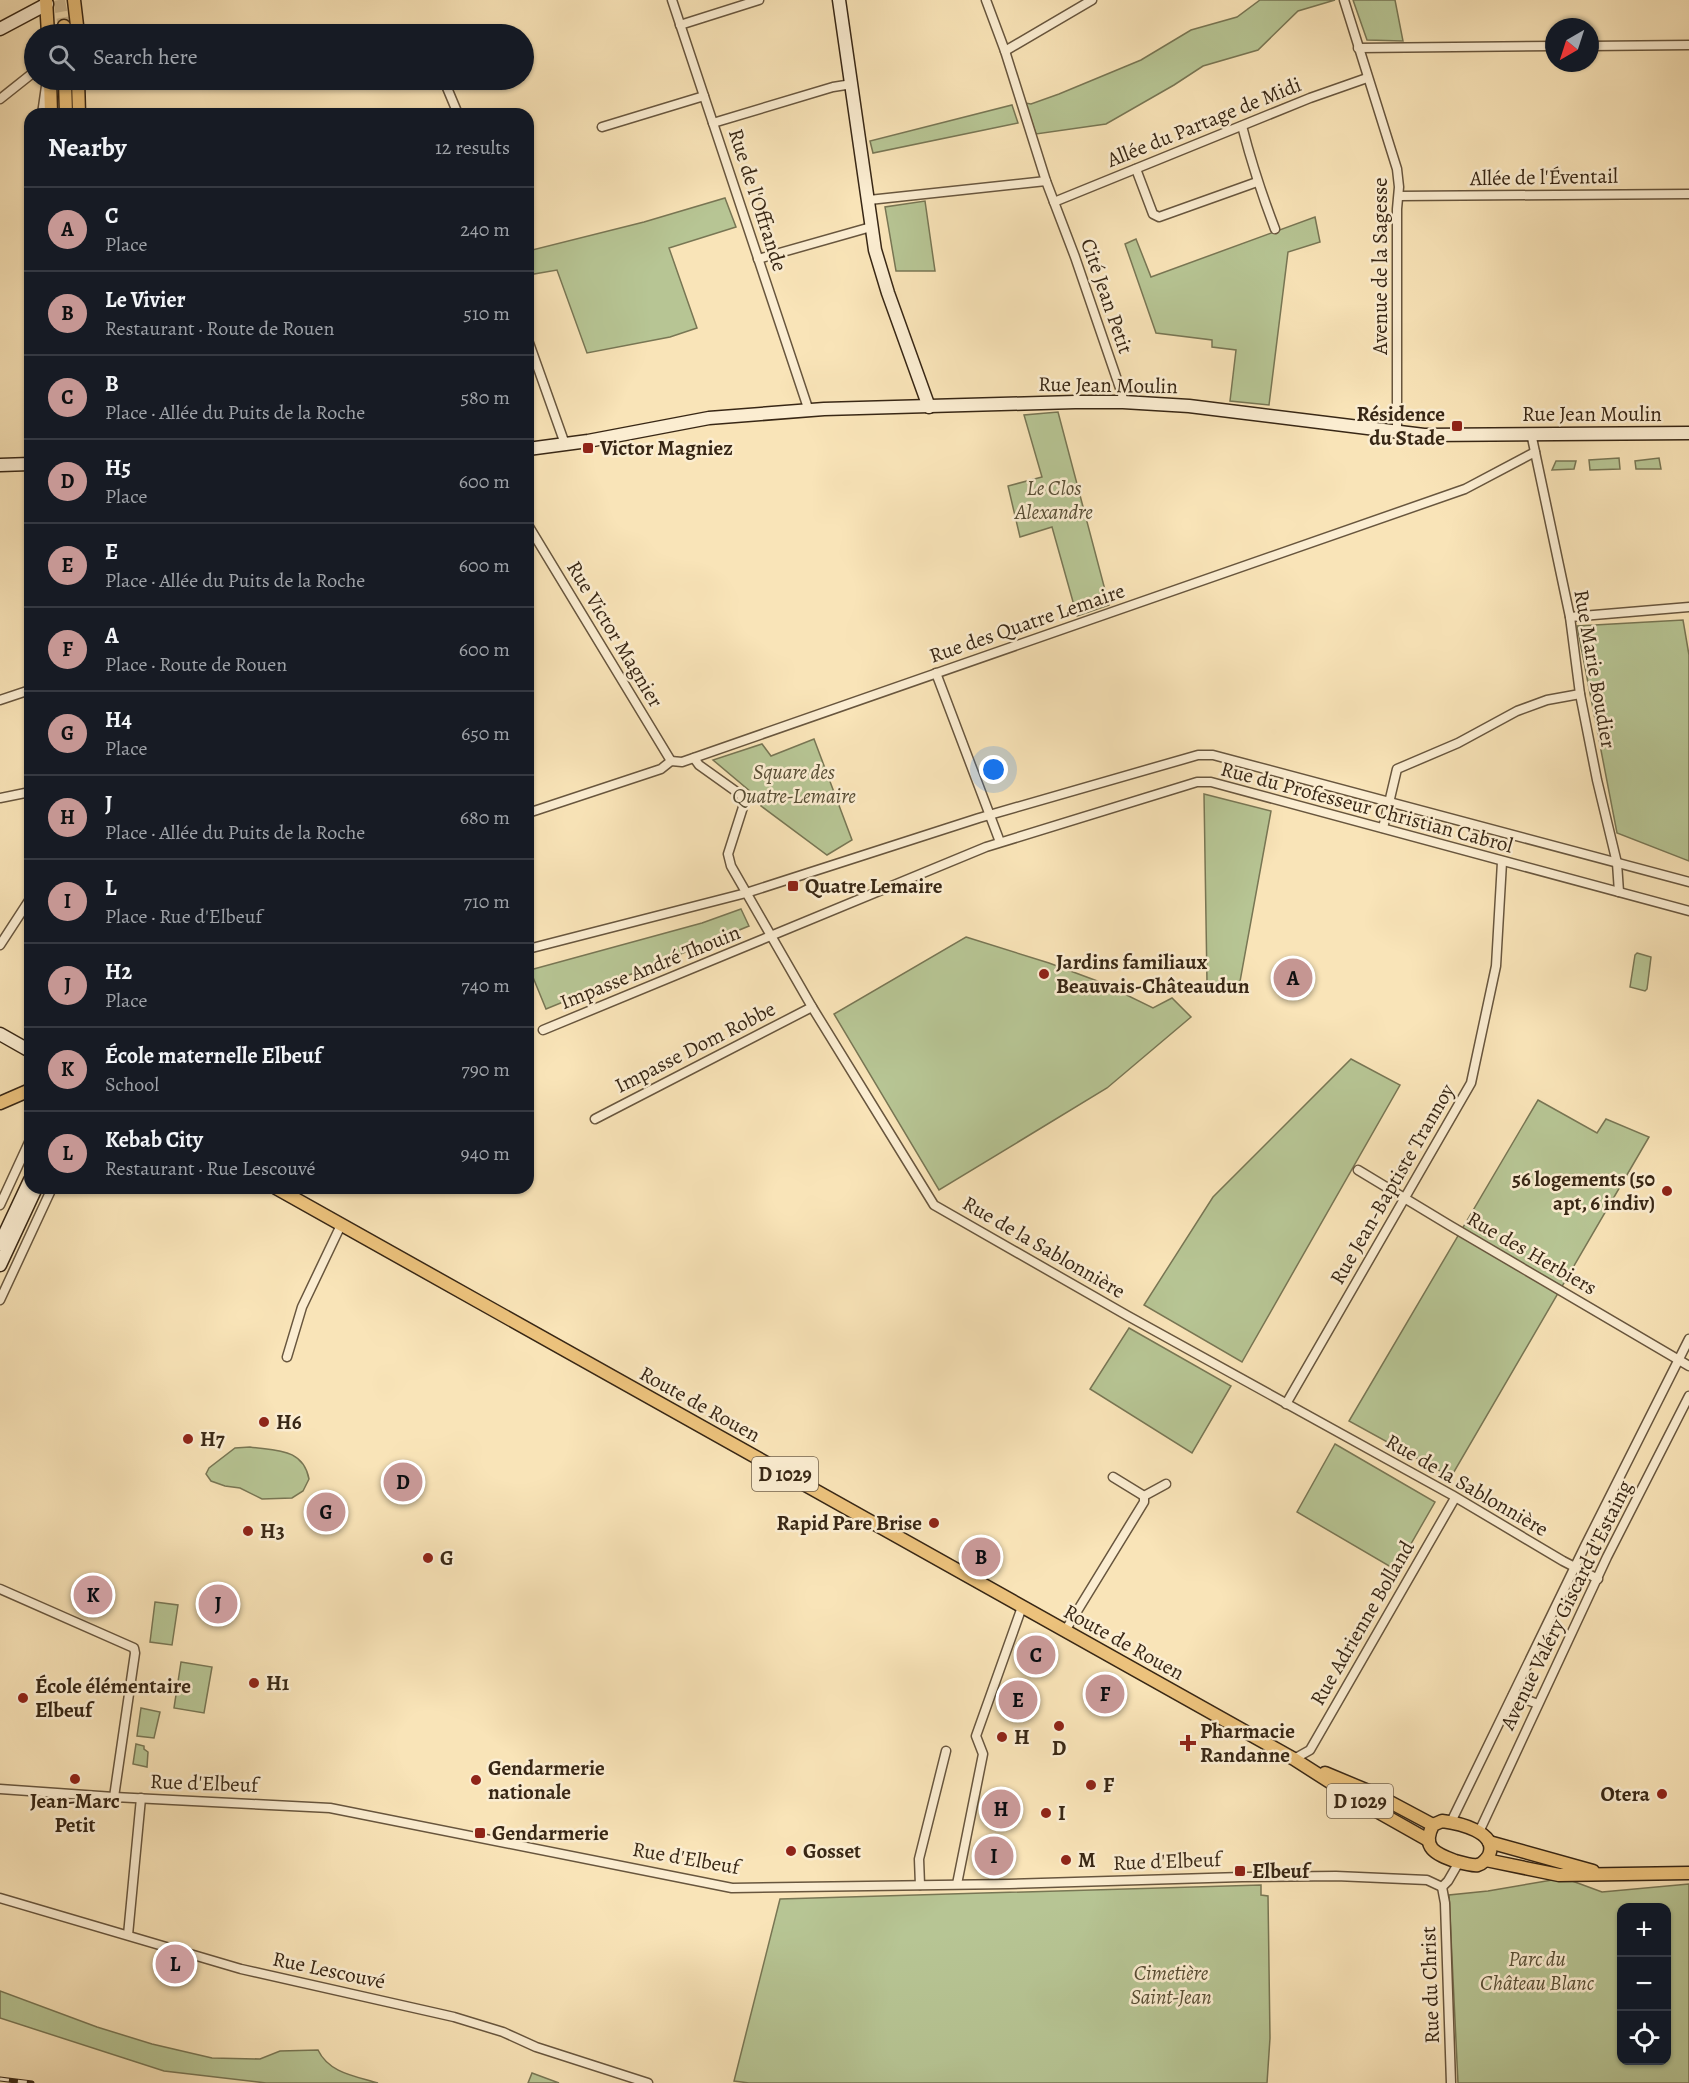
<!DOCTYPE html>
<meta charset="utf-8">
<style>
:root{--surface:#171b24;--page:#20242c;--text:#f1f3f6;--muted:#9ea1a6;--line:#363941;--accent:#c59692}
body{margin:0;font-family:Alegreya,serif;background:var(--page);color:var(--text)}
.controls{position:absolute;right:18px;bottom:18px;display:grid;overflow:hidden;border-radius:12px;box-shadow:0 2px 4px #0004}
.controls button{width:54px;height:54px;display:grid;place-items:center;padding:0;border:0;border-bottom:2px solid var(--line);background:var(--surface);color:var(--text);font:30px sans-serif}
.compass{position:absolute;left:1545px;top:18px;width:54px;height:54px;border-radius:50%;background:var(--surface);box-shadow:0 2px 4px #0004;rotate:219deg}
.you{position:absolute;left:994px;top:770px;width:21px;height:21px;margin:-15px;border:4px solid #fff;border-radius:50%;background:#1a73e8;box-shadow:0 0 0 9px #1a73e833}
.badge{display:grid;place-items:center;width:39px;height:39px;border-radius:50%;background:var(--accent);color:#111;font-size:20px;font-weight:700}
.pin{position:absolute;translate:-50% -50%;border:3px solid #fff;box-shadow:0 2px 6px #0006}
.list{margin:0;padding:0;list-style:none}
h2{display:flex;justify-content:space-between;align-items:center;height:78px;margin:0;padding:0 24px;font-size:26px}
h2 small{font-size:20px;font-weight:400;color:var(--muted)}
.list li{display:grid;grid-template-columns:39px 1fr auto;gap:18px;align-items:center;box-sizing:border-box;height:84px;padding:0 24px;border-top:2px solid var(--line)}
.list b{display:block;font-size:22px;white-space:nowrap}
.list p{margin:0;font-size:20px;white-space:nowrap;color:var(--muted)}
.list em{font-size:20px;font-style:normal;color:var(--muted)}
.icon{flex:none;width:33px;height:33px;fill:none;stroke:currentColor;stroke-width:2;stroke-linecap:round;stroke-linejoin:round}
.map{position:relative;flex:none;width:1689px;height:2083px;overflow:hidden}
.search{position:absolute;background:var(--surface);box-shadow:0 2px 4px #0004;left:24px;top:24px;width:510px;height:66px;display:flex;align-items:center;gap:15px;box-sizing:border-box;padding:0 21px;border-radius:33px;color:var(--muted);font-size:22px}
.panel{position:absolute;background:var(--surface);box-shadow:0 2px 4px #0004;left:24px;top:108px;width:510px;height:1086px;border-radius:18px}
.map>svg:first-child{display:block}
</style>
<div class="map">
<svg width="1689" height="2083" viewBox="0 0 1689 2083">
<rect width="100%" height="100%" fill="#f9e4b8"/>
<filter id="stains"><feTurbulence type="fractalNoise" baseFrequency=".00333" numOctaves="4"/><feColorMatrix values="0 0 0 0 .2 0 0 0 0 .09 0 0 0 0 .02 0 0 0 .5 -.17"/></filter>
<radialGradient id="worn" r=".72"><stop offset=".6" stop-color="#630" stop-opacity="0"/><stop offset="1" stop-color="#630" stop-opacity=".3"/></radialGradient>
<g fill="#b7c594" stroke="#787654" stroke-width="1.5" fill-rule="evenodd">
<polygon points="1260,0 1335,0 1298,11 1258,50 1203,66 1174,85 1106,124 1036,134 1025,103 1031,104 1059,94 1141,60 1191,30 1237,17"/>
<polygon points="1353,0 1395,0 1403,41 1367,40"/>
<polygon points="1012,105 1018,123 873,153 870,141"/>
<polygon points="725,198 736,227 669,248 697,328 670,337 587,353 557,270 528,275 528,251 644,222"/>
<polygon points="925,201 935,271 896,271 885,207"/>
<polygon points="1315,217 1320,242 1288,252 1269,405 1230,401 1236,350 1212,347 1212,340 1156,333 1125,244 1136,239 1151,277"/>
<polygon points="1058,412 1109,605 1077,616 1052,527 1020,537 1008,486 1042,477 1024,415"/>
<polygon points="1619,458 1620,469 1590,470 1589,460"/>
<polygon points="1659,458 1661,469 1636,469 1635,461"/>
<polygon points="1556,461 1576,461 1574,469 1552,470"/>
<polygon points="1683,620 1689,655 1689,861 1617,833 1577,626"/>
<polygon points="814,739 852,840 827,855 761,806 764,803 713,760 762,744 771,756"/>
<polygon points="1204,794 1271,811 1239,987 1207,982"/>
<polygon points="741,909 749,926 546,1009 530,970 702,923"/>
<polygon points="966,937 1049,963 1100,982 1153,1008 1172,998 1191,1017 1107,1088 939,1190 834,1014"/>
<polygon points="1637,953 1651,957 1647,989 1645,991 1630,987 1635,955"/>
<polygon points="1351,1059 1400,1085 1242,1362 1144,1305 1213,1197"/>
<polygon points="1538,1100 1597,1133 1606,1119 1649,1137 1451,1477 1349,1421"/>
<polygon points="1129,1328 1231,1386 1192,1453 1090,1389"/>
<polygon points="1335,1444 1435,1502 1396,1570 1297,1512"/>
<path d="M250 1447C276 1451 303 1448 309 1479L303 1491 292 1498 262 1499 240 1488 225 1486 211 1481 206 1474 209 1468 235 1448Z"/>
<polygon points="155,1602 178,1605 172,1645 150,1642"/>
<polygon points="181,1662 212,1667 204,1713 174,1708"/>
<polygon points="141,1708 160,1712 154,1738 137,1736"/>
<polygon points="136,1744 144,1746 144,1749 148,1752 147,1767 133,1764"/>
<path d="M1564 1878 1602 1892 1689 1884V2083H1458L1449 1895 1488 1891ZM1622 1908H1666V2060H1622Z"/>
<polygon points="1261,1885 1261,1895 1268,1896 1270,2038 1267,2083 749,2083 734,2081 780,1899"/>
<path d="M0 1991 97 2027 152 2044 212 2058 260 2059 280 2051 318 2050C329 2073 355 2076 378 2083H266L164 2071 0 2018Z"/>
<polygon points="532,2073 559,2083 528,2083"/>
</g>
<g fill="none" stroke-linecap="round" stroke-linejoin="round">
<polyline stroke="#d2be97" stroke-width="12" stroke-dasharray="12 6" stroke-linecap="butt" points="59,0 64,26"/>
<g stroke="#68563e" stroke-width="11">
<g id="street">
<polyline points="672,0 809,411"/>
<polyline points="986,0 1005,51 1046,181 1075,257 1122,394 1123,402"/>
<polyline points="1344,0 1397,169 1399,187 1397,209 1397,433"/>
<polyline points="680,25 759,0"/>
<polyline points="1590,46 1689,45"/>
<polyline points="1358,48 1554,46"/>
<polyline points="1005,51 1092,0"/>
<polyline points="445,83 458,114"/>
<polyline points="0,99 34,72"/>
<polyline points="42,114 46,86"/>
<polyline points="713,123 833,87 852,84"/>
<path d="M1242 126C1251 161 1262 195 1275 229"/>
<polyline points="602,127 704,96"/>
<polyline points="1136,169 1153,214 1159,217 1257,182"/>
<polyline points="1399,196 1689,194"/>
<polyline points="869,200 1046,181"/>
<polyline points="1054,202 1310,98 1367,78"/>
<polyline points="758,259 871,227"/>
<polyline points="528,340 565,444"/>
<polyline points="1531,433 1570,617 1580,694 1597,780 1617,863 1619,892"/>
<polyline points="528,525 671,761"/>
<polyline points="1570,617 1689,607"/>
<polyline points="936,673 1000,842"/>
<polyline points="0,700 30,690"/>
<polyline points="694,758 699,765 741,795 744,804 728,854 731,866 812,1007 934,1205 1128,1316 1452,1495 1563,1561 1598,1579"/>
<polyline points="0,798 30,792"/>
<polyline points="528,813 661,769 671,761 682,762 1465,489 1535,452"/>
<polyline points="1383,828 1397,769 1458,743 1517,711 1547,700 1580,694"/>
<polyline points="0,945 30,899"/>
<polyline points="528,949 746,893 979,818 1198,755 1213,755 1689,882"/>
<polyline points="543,1030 986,847 1197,782 1211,782 1689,911"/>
<polyline points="595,1119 812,1007"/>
<polyline points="1358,1170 1449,1225 1689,1366"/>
<polyline points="0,1205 30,1140"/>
<polyline points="0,1300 52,1188"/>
<polyline points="287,1357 302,1307 341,1225"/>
<polyline points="1286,1404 1471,1083 1496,966 1502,862"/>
<polyline points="1144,1496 1166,1484"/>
<polyline points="0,1589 134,1648 135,1653 114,1797"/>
<polyline points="1065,1631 1144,1502 1144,1496 1113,1477"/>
<polyline points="1513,1695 1538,1704"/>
<polyline points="1294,1759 1310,1750 1455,1498"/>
<polyline points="0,1789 114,1797 330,1808 732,1888 1009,1884 1242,1877 1336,1876 1427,1880 1442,1887"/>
<polyline points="1451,1822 1585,1546 1689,1339"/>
<polyline points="1479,1832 1607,1557 1689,1396"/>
<polyline points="957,1884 983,1754 976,1736 1022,1607"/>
<polyline points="920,1885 919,1859 946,1751"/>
<polyline points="1442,1887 1445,1903 1451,2083"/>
<polyline points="1442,1887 1448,1881 1459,1862"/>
<polyline points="0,1898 241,1969 454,2017 503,2032 536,2047 648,2083"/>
<polyline points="128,1935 141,1798"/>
</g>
</g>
<g stroke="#382715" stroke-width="15">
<g id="secondary">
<polyline points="839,0 875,250 888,293 929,407"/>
<polyline points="0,29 47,4"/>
<polyline points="528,449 588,441 709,418 824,409 1075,402 1123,402 1189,406 1424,435 1689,433"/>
<polyline points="0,465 30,464"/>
<polyline points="0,1034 30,1051"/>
<polyline points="0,1244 30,1180"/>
<polyline points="0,1265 36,1188"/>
</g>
</g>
<g stroke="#382715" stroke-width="15">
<g id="primary">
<polyline points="46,0 48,34"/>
<polyline points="74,0 78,34"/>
<polyline points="64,26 64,34"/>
<polyline points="50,80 51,114"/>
<polyline points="65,80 66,114"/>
<polyline points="78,80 79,114"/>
<polyline points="0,1103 30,1090"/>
<polyline points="276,1188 1294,1759 1366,1805 1428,1840"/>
<polyline points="1325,1773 1373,1793 1433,1825"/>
<path d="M1442 1821C1458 1823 1499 1832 1489 1855 1487 1859 1482 1864 1478 1865 1472 1866 1462 1863 1455 1861 1436 1854 1421 1848 1433 1825Z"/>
<polyline points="1489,1842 1593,1871"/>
<polyline points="1486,1860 1559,1875 1689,1873"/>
</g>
</g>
<use href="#street" stroke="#fbedd1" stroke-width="8"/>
<use href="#secondary" stroke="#fbedd1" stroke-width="12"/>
<use href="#primary" stroke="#ecc27c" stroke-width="12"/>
<g stroke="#382715" stroke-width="5">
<polyline id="rail" points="0,2079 32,2083"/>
</g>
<use href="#rail" stroke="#fbedd1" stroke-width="3" stroke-dasharray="9" stroke-linecap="butt"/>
</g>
<g fill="#8f2418" stroke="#fbedd1" stroke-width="2">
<rect x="1451" y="420" width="12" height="12" rx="3"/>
<rect x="582" y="442" width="12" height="12" rx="3"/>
<rect x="787" y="880" width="12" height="12" rx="3"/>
<circle cx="1044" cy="974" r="6"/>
<circle cx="1667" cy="1191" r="6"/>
<circle cx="264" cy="1422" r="6"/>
<circle cx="188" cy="1439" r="6"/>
<circle cx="934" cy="1523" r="6"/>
<circle cx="248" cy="1531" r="6"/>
<circle cx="428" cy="1558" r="6"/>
<circle cx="254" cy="1683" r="6"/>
<circle cx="23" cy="1698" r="6"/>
<circle cx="1059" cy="1726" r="6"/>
<circle cx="1002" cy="1737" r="6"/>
<path d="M1185 1734h6v6h6v6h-6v6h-6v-6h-6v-6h6z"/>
<circle cx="75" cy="1779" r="6"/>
<circle cx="476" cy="1780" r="6"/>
<circle cx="1091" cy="1785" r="6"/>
<circle cx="1662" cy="1794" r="6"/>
<circle cx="1046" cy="1813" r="6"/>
<rect x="474" y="1827" width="12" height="12" rx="3"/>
<circle cx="791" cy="1851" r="6"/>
<circle cx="1066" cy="1860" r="6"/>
<rect x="1234" y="1865" width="12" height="12" rx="3"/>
</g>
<g text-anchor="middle" stroke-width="5" stroke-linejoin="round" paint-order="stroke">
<g fill="#fbedd1" stroke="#72624d" stroke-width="1.5">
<rect x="752" y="1457" width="66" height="34" rx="4.5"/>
<rect x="1327" y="1784" width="66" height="34" rx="4.5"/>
</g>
<g font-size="20" font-weight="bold" fill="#382715">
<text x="785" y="1481">D 1029</text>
<text x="1360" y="1808">D 1029</text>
</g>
<g font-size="21" fill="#382715" stroke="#fbedd1">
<text transform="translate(1204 122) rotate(-22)" y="7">Allée du Partage de Midi</text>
<text transform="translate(1544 177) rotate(-1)" y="7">Allée de l'Éventail</text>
<text transform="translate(758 200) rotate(72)" y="7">Rue de l'Offrande</text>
<text transform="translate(1380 266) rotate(-90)" y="7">Avenue de la Sagesse</text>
<text transform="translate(1107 296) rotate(71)" y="7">Cité Jean Petit</text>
<text transform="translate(1108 385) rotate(1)" y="7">Rue Jean Moulin</text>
<text x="1592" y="421">Rue Jean Moulin</text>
<text transform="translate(1027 623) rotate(-19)" y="7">Rue des Quatre Lemaire</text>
<text transform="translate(615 634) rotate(59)" y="7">Rue Victor Magnier</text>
<text transform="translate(1595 669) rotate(80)" y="7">Rue Marie Boudier</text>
<text transform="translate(1367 807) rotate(15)" y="7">Rue du Professeur Christian Cabrol</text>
<text transform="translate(650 967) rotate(-22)" y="7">Impasse André Thouin</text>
<text transform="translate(695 1047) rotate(-27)" y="7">Impasse Dom Robbe</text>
<text transform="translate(1392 1184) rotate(-60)" y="7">Rue Jean-Baptiste Trannoy</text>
<text transform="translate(1044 1247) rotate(30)" y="7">Rue de la Sablonnière</text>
<text transform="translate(1532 1253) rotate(30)" y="7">Rue des Herbiers</text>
<text transform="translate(700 1404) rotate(29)" y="7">Route de Rouen</text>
<text transform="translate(1467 1485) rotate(30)" y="7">Rue de la Sablonnière</text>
<text transform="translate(1566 1605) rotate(-64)" y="7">Avenue Valéry Giscard d'Estaing</text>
<text transform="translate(1362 1623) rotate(-60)" y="7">Rue Adrienne Bolland</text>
<text transform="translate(1124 1642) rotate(29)" y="7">Route de Rouen</text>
<text transform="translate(204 1783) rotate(2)" y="7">Rue d'Elbeuf</text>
<text transform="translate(686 1858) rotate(10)" y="7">Rue d'Elbeuf</text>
<text transform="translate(1167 1861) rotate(-2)" y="7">Rue d'Elbeuf</text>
<text transform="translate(329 1970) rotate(12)" y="7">Rue Lescouvé</text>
<text transform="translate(1430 1985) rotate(-92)" y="7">Rue du Christ</text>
</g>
<g font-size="21" font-weight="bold" fill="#382715" stroke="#fbedd1" text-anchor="start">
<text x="1445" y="421" text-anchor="end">Résidence<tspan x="1445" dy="24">du Stade</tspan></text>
<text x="600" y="455">Victor Magniez</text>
<text x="805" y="893">Quatre Lemaire</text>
<text x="1056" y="969">Jardins familiaux<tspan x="1056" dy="24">Beauvais-Châteaudun</tspan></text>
<text x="1655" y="1186" text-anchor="end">56 logements (50<tspan x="1655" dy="24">apt, 6 indiv)</tspan></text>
<text x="276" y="1429">H6</text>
<text x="200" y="1446">H7</text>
<text x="922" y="1530" text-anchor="end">Rapid Pare Brise</text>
<text x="260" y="1538">H3</text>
<text x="440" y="1565">G</text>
<text x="266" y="1690">H1</text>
<text x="35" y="1693">École élémentaire<tspan x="35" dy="24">Elbeuf</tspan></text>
<text x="1200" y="1738">Pharmacie<tspan x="1200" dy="24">Randanne</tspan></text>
<text x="1014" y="1744">H</text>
<text x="1059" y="1755" text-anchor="middle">D</text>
<text x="488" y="1775">Gendarmerie<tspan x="488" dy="24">nationale</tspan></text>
<text x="1103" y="1792">F</text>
<text x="1650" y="1801" text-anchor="end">Otera</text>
<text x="75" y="1808" text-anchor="middle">Jean-Marc<tspan x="75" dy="24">Petit</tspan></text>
<text x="1058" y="1820">I</text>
<text x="492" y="1840">Gendarmerie</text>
<text x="803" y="1858">Gosset</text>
<text x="1078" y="1867">M</text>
<text x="1252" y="1878">Elbeuf</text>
</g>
<g font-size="21" font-style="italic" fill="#584e35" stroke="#fbedd1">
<text x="1054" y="495">Le Clos<tspan x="1054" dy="24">Alexandre</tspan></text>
<text x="794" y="779">Square des<tspan x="794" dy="24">Quatre-Lemaire</tspan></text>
<text x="1537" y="1966">Parc du<tspan x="1537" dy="24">Château Blanc</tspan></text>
<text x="1171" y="1980">Cimetière<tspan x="1171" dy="24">Saint-Jean</tspan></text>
</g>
</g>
<rect width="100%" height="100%" filter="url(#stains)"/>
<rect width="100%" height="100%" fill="url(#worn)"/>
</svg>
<div class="controls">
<button>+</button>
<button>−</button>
<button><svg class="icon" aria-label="locate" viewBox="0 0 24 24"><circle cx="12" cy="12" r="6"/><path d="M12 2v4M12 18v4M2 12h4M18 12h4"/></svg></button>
</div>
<svg class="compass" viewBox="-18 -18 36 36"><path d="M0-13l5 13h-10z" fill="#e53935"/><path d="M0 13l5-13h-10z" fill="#9ea1a6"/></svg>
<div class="you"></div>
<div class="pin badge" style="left:1293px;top:978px">A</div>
<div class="pin badge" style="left:981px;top:1557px">B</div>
<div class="pin badge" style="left:1036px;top:1655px">C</div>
<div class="pin badge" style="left:403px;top:1482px">D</div>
<div class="pin badge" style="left:1018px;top:1700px">E</div>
<div class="pin badge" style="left:1105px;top:1694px">F</div>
<div class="pin badge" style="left:326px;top:1512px">G</div>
<div class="pin badge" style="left:1001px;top:1809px">H</div>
<div class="pin badge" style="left:994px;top:1856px">I</div>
<div class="pin badge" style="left:218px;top:1604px">J</div>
<div class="pin badge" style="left:93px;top:1595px">K</div>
<div class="pin badge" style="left:175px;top:1964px">L</div>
<div class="search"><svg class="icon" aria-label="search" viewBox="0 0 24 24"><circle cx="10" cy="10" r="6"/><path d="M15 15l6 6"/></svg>Search here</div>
<section class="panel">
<h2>Nearby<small>12 results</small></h2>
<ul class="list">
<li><span class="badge">A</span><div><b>C</b><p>Place</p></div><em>240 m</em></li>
<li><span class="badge">B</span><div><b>Le Vivier</b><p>Restaurant · Route de Rouen</p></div><em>510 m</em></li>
<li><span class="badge">C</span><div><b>B</b><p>Place · Allée du Puits de la Roche</p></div><em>580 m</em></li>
<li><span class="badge">D</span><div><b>H5</b><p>Place</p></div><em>600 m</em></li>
<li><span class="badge">E</span><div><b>E</b><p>Place · Allée du Puits de la Roche</p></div><em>600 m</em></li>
<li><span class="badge">F</span><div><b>A</b><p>Place · Route de Rouen</p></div><em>600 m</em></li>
<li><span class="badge">G</span><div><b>H4</b><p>Place</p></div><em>650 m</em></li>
<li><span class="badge">H</span><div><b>J</b><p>Place · Allée du Puits de la Roche</p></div><em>680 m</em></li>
<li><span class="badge">I</span><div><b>L</b><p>Place · Rue d'Elbeuf</p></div><em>710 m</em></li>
<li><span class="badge">J</span><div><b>H2</b><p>Place</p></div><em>740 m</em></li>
<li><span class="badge">K</span><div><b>École maternelle Elbeuf</b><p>School</p></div><em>790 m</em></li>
<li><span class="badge">L</span><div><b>Kebab City</b><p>Restaurant · Rue Lescouvé</p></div><em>940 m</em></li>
</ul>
</section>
</div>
